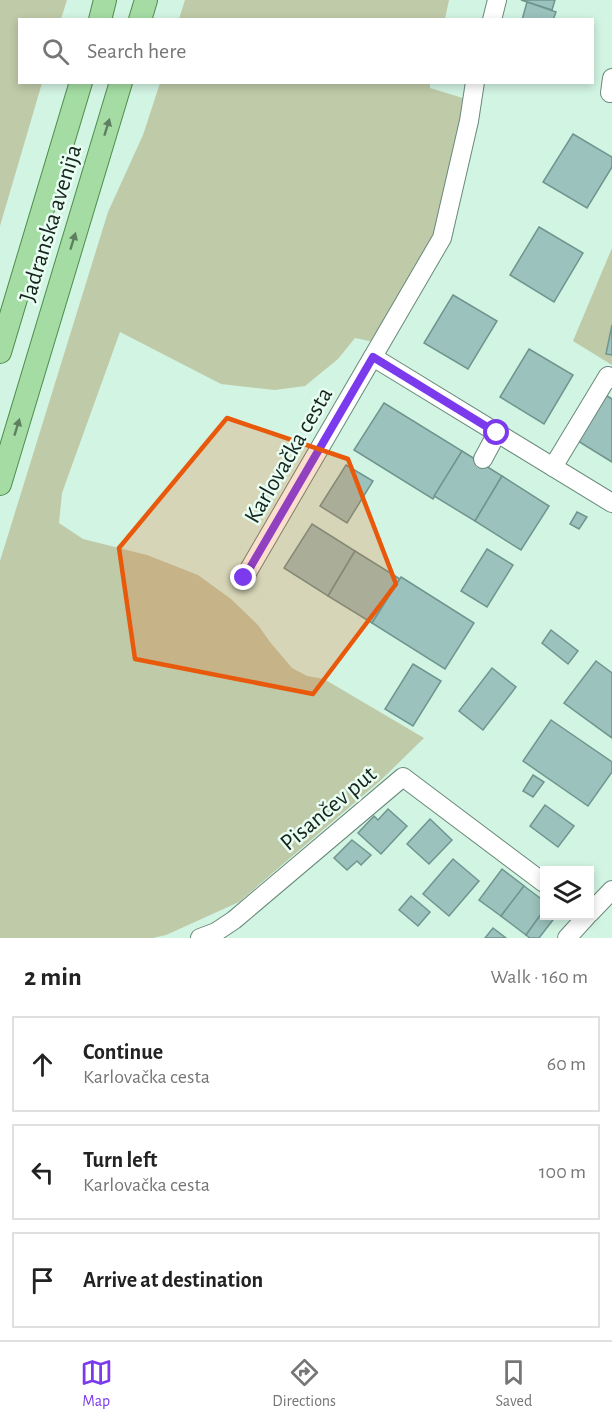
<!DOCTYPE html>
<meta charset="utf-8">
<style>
:root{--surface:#fff;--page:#f6f6f6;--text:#222;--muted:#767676;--line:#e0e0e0;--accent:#7c3aed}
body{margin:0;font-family:"Alegreya Sans",sans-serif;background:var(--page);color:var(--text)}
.controls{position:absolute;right:18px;bottom:18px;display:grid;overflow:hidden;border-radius:0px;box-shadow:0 3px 9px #0003}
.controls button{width:54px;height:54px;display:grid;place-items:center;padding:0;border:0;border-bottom:2px solid var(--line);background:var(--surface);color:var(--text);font:30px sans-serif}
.stop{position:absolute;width:18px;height:18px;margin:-14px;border:4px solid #7c3aed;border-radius:50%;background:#fff}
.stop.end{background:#7c3aed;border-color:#fff;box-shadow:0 2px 6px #0008}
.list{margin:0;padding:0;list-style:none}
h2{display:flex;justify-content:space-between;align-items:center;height:78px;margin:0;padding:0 24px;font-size:26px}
h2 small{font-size:20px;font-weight:400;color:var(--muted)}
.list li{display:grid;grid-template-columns:39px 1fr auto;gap:18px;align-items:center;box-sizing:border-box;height:96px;margin:0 12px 12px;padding:0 12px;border:2px solid var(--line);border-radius:0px}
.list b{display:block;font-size:22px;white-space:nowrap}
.list p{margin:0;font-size:20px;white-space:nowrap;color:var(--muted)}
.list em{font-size:20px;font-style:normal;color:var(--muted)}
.icon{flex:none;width:33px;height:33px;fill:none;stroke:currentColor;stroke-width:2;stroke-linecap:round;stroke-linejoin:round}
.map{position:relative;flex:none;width:612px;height:938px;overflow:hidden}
.search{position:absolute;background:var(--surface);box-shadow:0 3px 9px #0003;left:18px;right:18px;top:18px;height:66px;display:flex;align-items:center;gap:15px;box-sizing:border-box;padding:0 21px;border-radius:0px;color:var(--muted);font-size:22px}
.sheet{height:402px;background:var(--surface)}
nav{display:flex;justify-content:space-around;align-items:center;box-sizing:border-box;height:84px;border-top:2px solid var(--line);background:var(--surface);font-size:16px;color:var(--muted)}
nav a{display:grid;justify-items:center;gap:3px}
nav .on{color:var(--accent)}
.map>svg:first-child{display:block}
</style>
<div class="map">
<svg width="612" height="938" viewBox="0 0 612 938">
<rect width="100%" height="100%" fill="#d2f4e3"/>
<g fill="#bfcaa8">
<polygon points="0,0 67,0 61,19 20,20 20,82 42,83 0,226"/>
<polygon points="185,0 449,0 445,19 179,19"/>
<polygon points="160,83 430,83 430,88 466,99 442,212 428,247 374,342 355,338 338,359 305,386 275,390 221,384 120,332 62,493 59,523 83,539 147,555 198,575 231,599 258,625 270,642 292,668 307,676 324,679 424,738 381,780 239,902 166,935 153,938 0,938 0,561 108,212 143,135"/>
<polygon points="612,248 612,365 573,341"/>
</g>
<g fill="#9bc2bc" stroke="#6f958f" stroke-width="1.5">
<polygon points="521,0 555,0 552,10"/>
<polygon points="527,2 556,12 553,20 522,20"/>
<polygon points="573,134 612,157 612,167 587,208 543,182"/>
<polygon points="539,227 583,253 554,302 510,275"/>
<polygon points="453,295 497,321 468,369 424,343"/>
<polygon points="612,325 612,355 606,354"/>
<polygon points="529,349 573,375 544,424 500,397"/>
<polygon points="601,392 612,399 612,462 573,438"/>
<polygon points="384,403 462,451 433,499 354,450"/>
<polygon points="462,451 502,476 475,521 434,496"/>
<polygon points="346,465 373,481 347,523 320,506"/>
<polygon points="502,476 549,506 521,550 475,521"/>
<polygon points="577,512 587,517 579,529 570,524"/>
<polygon points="312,524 355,551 328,596 284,568"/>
<polygon points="487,549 513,565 487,607 461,591"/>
<polygon points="355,551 400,579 372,623 328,596"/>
<polygon points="401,577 474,623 445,669 372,623"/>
<polygon points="551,630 578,651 568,664 542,643"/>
<polygon points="596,661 612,673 612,738 564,703"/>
<polygon points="413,664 441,681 413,726 385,709"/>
<polygon points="492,668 516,687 483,730 459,711"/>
<polygon points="551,720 612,762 612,772 588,806 523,761"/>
<polygon points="533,775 544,782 533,797 523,791"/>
<polygon points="545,805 574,826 558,847 530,826"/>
<polygon points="388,809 407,826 381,854 358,833 374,816 378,820"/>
<polygon points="430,819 452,840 429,864 407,844"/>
<polygon points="352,840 371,855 361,865 357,861 347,870 334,858"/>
<polygon points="453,859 479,881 449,916 423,894"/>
<polygon points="502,869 524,886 501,916 479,900"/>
<polygon points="524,886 544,901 544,910 526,935 501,916"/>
<polygon points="411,896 430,912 418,926 399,910"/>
<polygon points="544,910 544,916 556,916 539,938 530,938 526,935"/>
<polygon points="493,928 506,938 485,938"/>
</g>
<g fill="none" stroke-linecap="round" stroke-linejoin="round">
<g stroke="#69897a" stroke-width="20">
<g id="minor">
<polyline points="492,20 497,0"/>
<polyline points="610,93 612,78"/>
<polyline points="373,357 612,503"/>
<polyline points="483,459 497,433"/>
<polyline points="553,467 608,376 612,379"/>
<polyline points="244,578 442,238 469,121 475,82"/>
<polyline points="590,913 612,890"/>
<polyline points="200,938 216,932 234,920 403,777 544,883"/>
<polyline points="567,938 587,916"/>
</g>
</g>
<g stroke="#4c8d4d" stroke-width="24">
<g id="major">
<polyline points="100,20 105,0"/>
<polyline points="140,20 146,0"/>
<polyline points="0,352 81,82"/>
<polyline points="0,484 121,82"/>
</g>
</g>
<use href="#minor" stroke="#fff" stroke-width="18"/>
<use href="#major" stroke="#a4dca3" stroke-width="22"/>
</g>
<defs><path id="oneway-solid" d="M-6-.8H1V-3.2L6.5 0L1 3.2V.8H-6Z" transform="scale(1.5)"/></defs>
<g fill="#5e8060">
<use href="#oneway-solid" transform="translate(107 127) rotate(-73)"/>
<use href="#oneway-solid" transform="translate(73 241) rotate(-73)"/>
<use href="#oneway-solid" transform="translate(17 427) rotate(-73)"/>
</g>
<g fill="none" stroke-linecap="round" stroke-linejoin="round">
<polyline stroke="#7c3aed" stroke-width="8" points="244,578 373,357 497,433"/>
</g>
<path fill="#e8590c" fill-opacity="0.2" stroke="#e8590c" stroke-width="4.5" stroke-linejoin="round" d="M227 418 348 459 396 584 313 694 135 659 119 548Z"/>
<g text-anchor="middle" stroke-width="5" stroke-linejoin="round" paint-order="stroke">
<g font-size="24" fill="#17241e" stroke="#e9fef3">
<text transform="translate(50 223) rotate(-73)" y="8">Jadranska avenija</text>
<text transform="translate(288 455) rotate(-60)" y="8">Karlovačka cesta</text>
<text transform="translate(328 808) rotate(-40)" y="8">Pisančev put</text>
</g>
</g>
</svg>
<div class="controls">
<button><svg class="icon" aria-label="layers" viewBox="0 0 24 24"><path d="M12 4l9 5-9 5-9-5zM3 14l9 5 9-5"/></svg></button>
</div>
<div class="stop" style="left:497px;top:433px"></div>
<div class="stop end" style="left:244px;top:578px"></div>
<div class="search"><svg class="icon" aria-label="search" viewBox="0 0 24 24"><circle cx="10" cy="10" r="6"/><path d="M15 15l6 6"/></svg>Search here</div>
</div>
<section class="sheet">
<h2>2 min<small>Walk · 160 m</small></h2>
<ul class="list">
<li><svg class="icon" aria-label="ahead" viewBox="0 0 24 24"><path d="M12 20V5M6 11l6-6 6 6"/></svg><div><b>Continue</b><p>Karlovačka cesta</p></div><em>60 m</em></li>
<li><svg class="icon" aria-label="left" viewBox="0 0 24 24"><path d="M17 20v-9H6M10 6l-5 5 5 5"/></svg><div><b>Turn left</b><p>Karlovačka cesta</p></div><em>100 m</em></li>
<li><svg class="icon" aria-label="arrive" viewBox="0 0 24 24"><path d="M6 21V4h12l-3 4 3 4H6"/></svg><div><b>Arrive at destination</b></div></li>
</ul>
</section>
<nav>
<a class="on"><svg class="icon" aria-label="map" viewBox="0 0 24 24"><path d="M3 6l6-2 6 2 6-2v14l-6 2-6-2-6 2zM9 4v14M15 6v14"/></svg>Map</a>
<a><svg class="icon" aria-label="directions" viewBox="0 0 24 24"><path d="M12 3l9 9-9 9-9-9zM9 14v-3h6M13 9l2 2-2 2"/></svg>Directions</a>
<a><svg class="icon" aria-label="saved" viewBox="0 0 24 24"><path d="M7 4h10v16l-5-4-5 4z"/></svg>Saved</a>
</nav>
